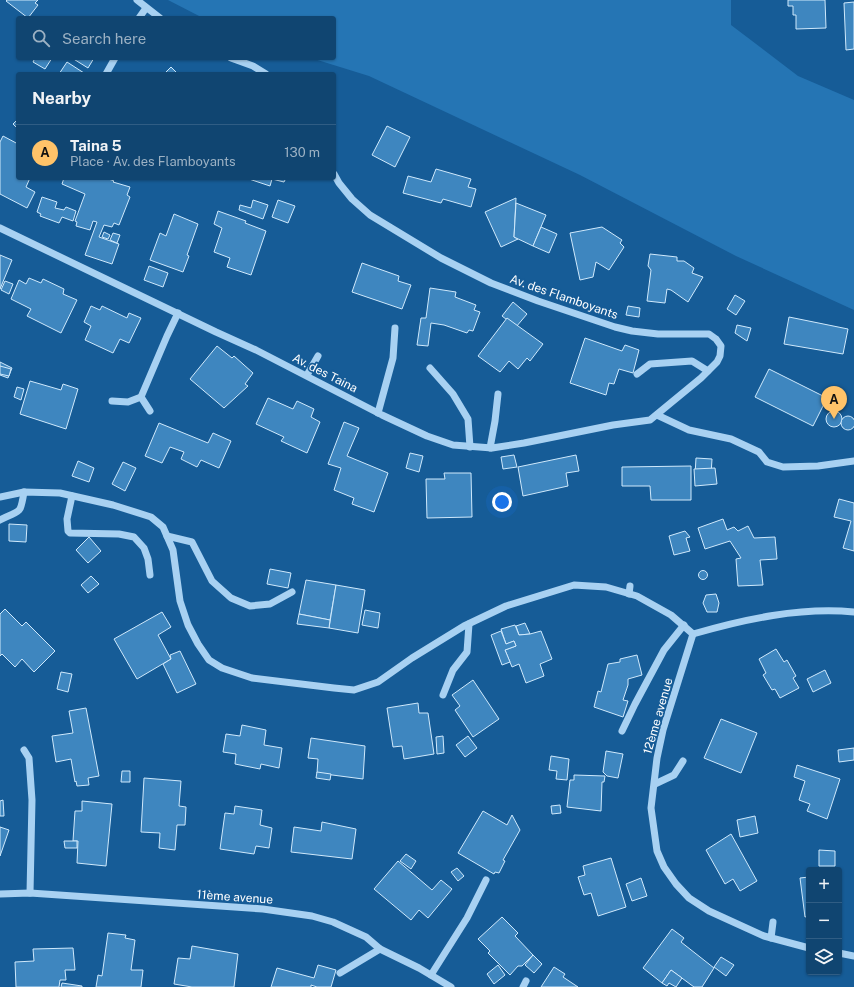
<!DOCTYPE html>
<meta charset="utf-8">
<style>
:root{--surface:#104571;--page:#194c76;--text:#f1f3f6;--muted:#9cb1c3;--line:#305d84;--accent:#ffc369}
body{margin:0;font-family:"Public Sans",sans-serif;background:var(--page);color:var(--text)}
.controls{position:absolute;right:12px;bottom:12px;display:grid;overflow:hidden;border-radius:4px;box-shadow:0 1px 3px #0004}
.controls button{width:36px;height:36px;display:grid;place-items:center;padding:0;border:0;border-bottom:1px solid var(--line);background:var(--surface);color:var(--text);font:20px sans-serif}
.you{position:absolute;left:502px;top:502px;width:14px;height:14px;margin:-10px;border:3px solid #fff;border-radius:50%;background:#1a73e8;box-shadow:0 0 0 6px #1a73e833}
.badge{display:grid;place-items:center;width:26px;height:26px;border-radius:50%;background:var(--accent);color:#111;font-size:13px;font-weight:700}
.pin{position:absolute;translate:-50% -33px;filter:drop-shadow(0 1px 2px #0008)}
.pin::after{content:'';position:absolute;top:21px;width:14px;height:12px;background:inherit;clip-path:polygon(0 0,100% 0,50% 100%)}
.list{margin:0;padding:0;list-style:none}
h2{display:flex;justify-content:space-between;align-items:center;height:52px;margin:0;padding:0 16px;font-size:17px}
h2 small{font-size:13px;font-weight:400;color:var(--muted)}
.list li{display:grid;grid-template-columns:26px 1fr auto;gap:12px;align-items:center;box-sizing:border-box;height:56px;padding:0 16px;border-top:1px solid var(--line)}
.list b{display:block;font-size:15px;white-space:nowrap}
.list p{margin:0;font-size:13px;white-space:nowrap;color:var(--muted)}
.list em{font-size:13px;font-style:normal;color:var(--muted)}
.icon{flex:none;width:22px;height:22px;fill:none;stroke:currentColor;stroke-width:2;stroke-linecap:round;stroke-linejoin:round}
.map{position:relative;flex:none;width:854px;height:987px;overflow:hidden}
.search{position:absolute;background:var(--surface);box-shadow:0 1px 3px #0004;left:16px;top:16px;width:320px;height:44px;display:flex;align-items:center;gap:10px;box-sizing:border-box;padding:0 14px;border-radius:4px;color:var(--muted);font-size:15px}
.panel{position:absolute;background:var(--surface);box-shadow:0 1px 3px #0004;left:16px;top:72px;width:320px;height:108px;border-radius:4px}
.map>svg:first-child{display:block}
</style>
<div class="map">
<svg width="854" height="987" viewBox="0 0 854 987">
<rect width="100%" height="100%" fill="#165c97"/>
<polygon fill="#2575b4" points="168,0 731,0 731,25 798,76 854,100 854,310 736,256 580,175 369,76 311,58 334,58 334,18 203,18"/>
<g fill="#3e86bf" stroke="#cfe9fc">
<polygon points="7,0 38,0 35,3 38,5 28,18 6,1"/>
<polygon points="788,0 825,0 826,28 796,29 796,15 793,15 793,6 788,6"/>
<polygon points="854,2 854,49 846,50 844,3"/>
<polygon points="35,58 52,58 45,69 33,62"/>
<polygon points="72,58 94,58 88,68"/>
<polygon points="67,62 84,73 83,74 59,74"/>
<polygon points="171,67 178,74 164,74"/>
<polygon points="18,119 18,129 13,124"/>
<polygon points="387,126 410,137 395,167 372,155"/>
<polygon points="3,136 18,144 18,178 30,178 26,187 35,192 27,208 0,194 0,142"/>
<polygon points="436,169 471,179 468,187 476,189 471,207 443,199 441,203 403,193 408,176 431,182"/>
<polygon points="64,178 106,178 114,181 113,182 130,187 127,195 130,197 119,225 114,223 112,227 104,225 99,237 119,244 112,264 85,255 97,222 93,221 90,230 76,226 77,222 75,221 85,194 62,184"/>
<polygon points="246,178 286,178 284,182 272,179 270,186"/>
<polygon points="42,197 57,202 55,208 64,210 66,207 76,211 73,221 62,217 59,223 40,216 41,214 37,212"/>
<polygon points="516,198 514,237 518,239 501,247 485,212"/>
<polygon points="253,200 268,205 263,219 239,210 240,205 251,208"/>
<polygon points="278,200 295,206 288,223 272,217"/>
<polygon points="516,203 546,215 533,246 514,237"/>
<polygon points="218,211 246,221 245,223 266,231 251,275 227,267 230,258 214,252 222,228 214,224"/>
<polygon points="174,214 198,224 187,255 189,256 183,272 150,260 160,233 166,236"/>
<polygon points="541,227 557,234 549,253 533,246"/>
<polygon points="602,227 622,240 620,243 624,247 609,270 596,262 593,277 580,280 570,233"/>
<polygon points="104,232 110,235 108,239 102,237"/>
<polygon points="113,233 120,235 117,243 110,240"/>
<polygon points="650,254 677,257 677,261 684,261 694,268 692,273 703,277 688,302 671,290 667,289 665,303 647,301 651,270 648,266"/>
<polygon points="0,255 12,260 0,289"/>
<polygon points="362,263 399,276 398,281 411,285 402,309 352,292"/>
<polygon points="149,266 168,273 163,287 144,280"/>
<polygon points="29,278 41,283 43,279 64,289 63,294 77,300 61,333 27,316 31,309 11,299 19,280 26,284"/>
<polygon points="5,281 13,284 9,294 1,290"/>
<polygon points="430,288 456,292 455,297 476,305 474,310 480,312 473,331 469,330 467,333 444,325 431,323 428,346 417,345 421,318 426,318"/>
<polygon points="735,295 745,301 736,315 727,309"/>
<polygon points="513,302 527,314 516,327 502,316"/>
<polygon points="91,306 100,310 102,306 127,318 129,313 141,318 129,343 120,339 113,353 85,340 91,326 84,322"/>
<polygon points="628,306 640,308 639,317 626,315"/>
<polygon points="789,317 848,329 843,354 784,344"/>
<polygon points="507,318 543,344 530,361 527,358 518,369 509,361 500,372 478,356"/>
<polygon points="737,325 751,328 747,341 735,333"/>
<polygon points="585,338 622,351 625,345 639,350 633,373 619,369 614,384 609,383 606,395 570,383"/>
<polygon points="217,346 232,358 234,356 253,373 245,384 248,386 224,408 190,379"/>
<polygon points="0,362 12,368 8,378 0,375"/>
<polygon points="0,366 11,369 9,376 0,374"/>
<polygon points="769,369 827,398 813,426 755,397"/>
<polygon points="30,381 61,390 63,384 78,389 66,429 20,414"/>
<polygon points="17,387 24,389 21,400 14,397"/>
<polygon points="268,398 293,409 297,401 314,409 311,417 320,422 307,453 281,441 284,437 256,424"/>
<circle cx="834" cy="419" r="8"/>
<circle cx="848" cy="423" r="7"/>
<polygon points="344,422 359,428 347,456 388,473 374,512 352,504 354,498 334,490 341,468 328,464"/>
<polygon points="159,423 208,443 213,433 231,441 219,468 201,460 197,467 181,459 184,452 170,447 162,463 145,456"/>
<polygon points="410,453 423,456 419,472 406,468"/>
<polygon points="514,455 517,467 503,469 501,457"/>
<polygon points="576,455 579,471 566,473 568,486 523,496 518,467"/>
<polygon points="696,458 712,459 711,475 695,475"/>
<polygon points="78,461 94,468 89,482 72,476"/>
<polygon points="123,462 136,468 125,491 112,484"/>
<polygon points="691,466 691,500 651,500 650,486 622,486 622,467"/>
<polygon points="715,468 717,484 695,486 694,469"/>
<polygon points="444,473 471,473 472,517 427,518 426,479 445,479"/>
<polygon points="839,499 854,503 854,551 843,548 851,521 834,517"/>
<polygon points="723,519 727,530 734,527 738,531 748,526 754,538 775,537 777,559 760,560 763,585 738,586 736,559 741,558 730,541 705,549 698,528"/>
<polygon points="9,524 27,525 26,542 9,541"/>
<polygon points="685,531 690,537 686,538 690,551 674,555 669,536"/>
<polygon points="89,537 101,551 88,563 76,550"/>
<polygon points="270,569 291,573 288,588 267,584"/>
<circle cx="703" cy="575" r="4.5"/>
<polygon points="91,576 99,584 88,593 81,585"/>
<polygon points="306,580 336,585 330,620 299,614"/>
<polygon points="336,585 365,590 358,633 329,628"/>
<polygon points="716,594 719,603 717,612 707,612 703,603 706,595"/>
<polygon points="5,609 22,626 26,622 55,651 34,672 22,659 15,667 2,654 0,656 0,614"/>
<polygon points="365,610 380,613 378,628 362,625"/>
<polygon points="162,612 171,627 158,635 171,659 137,679 114,639"/>
<polygon points="299,614 330,620 329,628 297,624"/>
<polygon points="525,623 530,634 519,635 516,626"/>
<polygon points="515,625 519,635 530,634 541,631 552,659 540,664 544,676 526,683 519,664 512,667 505,650 516,646 514,641 506,644 501,629"/>
<polygon points="501,631 506,644 514,641 516,646 505,650 510,662 502,665 491,635"/>
<polygon points="776,649 784,662 787,660 796,676 793,678 799,688 780,698 775,689 772,690 763,675 766,673 759,659"/>
<polygon points="180,651 196,684 177,693 163,664 171,659 170,655"/>
<polygon points="637,655 642,675 628,679 628,685 623,700 628,701 623,717 594,707 598,691 601,692 608,664 620,662 620,659"/>
<polygon points="825,670 831,683 813,692 807,679"/>
<polygon points="61,672 72,674 68,692 57,689"/>
<polygon points="473,680 499,719 473,737 455,710 460,706 452,695"/>
<polygon points="418,703 419,713 428,713 434,754 404,759 402,746 393,747 387,708"/>
<polygon points="86,708 99,776 88,778 89,785 77,786 76,781 75,782 71,759 56,762 52,736 73,733 69,711"/>
<polygon points="721,719 757,733 741,773 704,758"/>
<polygon points="242,725 266,730 264,745 282,748 279,768 261,764 260,769 235,764 236,754 223,752 226,734 240,736"/>
<polygon points="443,736 444,753 437,754 436,737"/>
<polygon points="468,736 477,748 465,757 456,745"/>
<polygon points="311,738 365,746 363,779 317,773 318,759 308,758"/>
<polygon points="854,748 854,760 839,762 838,750"/>
<polygon points="606,751 623,754 618,778 607,776 603,772"/>
<polygon points="551,756 569,759 567,780 556,779 557,771 549,770"/>
<polygon points="797,765 840,779 827,819 807,811 810,804 799,800 805,781 794,777"/>
<polygon points="122,771 130,771 130,782 121,782"/>
<polygon points="317,772 331,774 330,780 316,778"/>
<polygon points="574,775 605,776 604,782 602,782 601,811 567,807 570,780 574,780"/>
<polygon points="144,778 181,781 179,806 186,807 185,825 177,825 175,850 159,848 160,833 141,832"/>
<polygon points="3,800 4,816 0,816 0,801"/>
<polygon points="82,801 112,804 106,866 77,863 78,841 73,841 75,811 82,811"/>
<polygon points="560,805 561,813 552,814 551,806"/>
<polygon points="235,806 262,810 260,825 272,828 269,848 256,846 254,854 220,849 225,813 234,814"/>
<polygon points="483,811 507,825 512,815 520,830 503,860 505,861 499,873 495,872 494,874 458,853"/>
<polygon points="755,816 758,833 740,837 737,820"/>
<polygon points="322,822 356,829 352,859 291,852 294,827 321,831"/>
<polygon points="0,827 9,830 0,856"/>
<polygon points="731,834 757,881 740,891 733,879 725,884 706,850"/>
<polygon points="64,841 77,841 77,848 65,848"/>
<polygon points="819,850 835,851 835,866 819,866"/>
<polygon points="406,854 416,861 411,869 400,861"/>
<polygon points="611,858 626,907 598,916 591,893 584,895 578,877 585,875 583,866"/>
<polygon points="398,861 432,890 441,880 452,889 428,918 419,910 411,920 374,889"/>
<polygon points="457,868 464,876 458,881 451,872"/>
<polygon points="809,877 809,916 805,917 800,878"/>
<polygon points="641,878 647,896 632,901 626,884"/>
<polygon points="502,917 518,933 515,936 533,955 522,966 518,966 510,975 488,953 490,951 478,939"/>
<polygon points="672,929 684,938 681,942 714,968 702,987 694,987 671,970 662,983 643,968"/>
<polygon points="108,933 126,935 125,938 135,940 131,970 143,970 141,987 96,987 98,975 102,976"/>
<polygon points="192,946 238,954 234,987 192,987 174,984 178,958 190,959"/>
<polygon points="73,948 75,970 65,970 66,980 60,980 59,987 16,987 15,962 34,961 33,949"/>
<polygon points="533,955 542,964 534,973 525,965"/>
<polygon points="721,957 734,965 726,976 714,967"/>
<polygon points="318,965 336,970 331,987 317,987 311,985 311,987 271,987 277,968 314,978"/>
<polygon points="498,965 505,975 494,984 487,974"/>
<polygon points="554,967 565,974 563,977 578,987 541,987"/>
<polygon points="671,970 682,978 676,987 669,983 667,986 662,983"/>
<polygon points="62,983 82,986 82,987 61,987"/>
</g>
<g fill="none" stroke-linecap="round" stroke-linejoin="round">
<g stroke="#a8d1f2" stroke-width="7">
<polyline points="137,0 160,18"/>
<polyline points="139,18 146,8"/>
<polyline points="231,58 253,66 266,74"/>
<polyline points="106,74 115,58"/>
<polyline points="0,228 216,332 256,350 382,415 427,436 453,445 492,448 524,443 613,425 650,420 701,378 717,362 720,356 721,346 716,339 709,334 658,334 632,331 615,327 538,301 491,283 441,258 370,215 352,199 339,183 334,174"/>
<polyline points="430,368 453,394 468,419 470,447"/>
<polyline points="637,374 650,364 692,361 708,371"/>
<polyline points="307,375 318,356"/>
<polyline points="141,397 150,411"/>
<polyline points="112,401 128,402 141,397 167,336 178,313"/>
<polyline points="378,413 393,358 395,328"/>
<polyline points="657,415 689,430 731,439 759,452 767,462 783,467 818,466 854,461"/>
<polyline points="490,448 495,421 498,394"/>
<polyline points="72,496 67,519 68,531 70,533 119,534 134,537 144,548 148,559 150,575"/>
<polyline points="0,497 24,492 60,493 113,505 151,517 163,527 173,550 180,601 188,625 198,644 209,660 222,668 252,678 334,688 354,690 378,682 412,658 464,626 506,606 574,585 606,587 637,596 671,615 693,634"/>
<path d="M0 520C20 509 20 517 24 492"/>
<polyline points="167,536 192,542 212,581 231,598 250,606 270,604 292,592"/>
<polyline points="629,594 630,586"/>
<polyline points="693,634 663,730 657,758 651,808 657,851 664,867 676,884 689,898 709,911 764,936 809,948"/>
<path d="M693 634C745 619 800 607 854 612"/>
<polyline points="443,695 453,670 467,652 469,624"/>
<polyline points="622,731 635,704 664,650 684,625"/>
<polyline points="24,750 29,758 32,800 30,893"/>
<polyline points="655,784 674,775 683,761"/>
<polyline points="0,894 30,893 263,909 312,916 333,922 366,937 380,949 419,968 451,987"/>
<polyline points="771,938 773,922"/>
<polyline points="839,953 854,956"/>
<polyline points="340,973 380,949"/>
<polyline points="431,975 467,918 486,880"/>
<polyline points="523,987 526,981"/>
</g>
</g>
<g text-anchor="middle" stroke-width="3.5" stroke-linejoin="round" paint-order="stroke">
<g font-size="12" fill="#fff" stroke="#165c97">
<text transform="translate(564 297) rotate(19)" y="4">Av. des Flamboyants</text>
<text transform="translate(325 373) rotate(27)" y="4">Av. des Taina</text>
<text transform="translate(658 716) rotate(-74)" y="4">12ème avenue</text>
<text transform="translate(235 897) rotate(4)" y="4">11ème avenue</text>
</g>
</g>
</svg>
<div class="controls">
<button>+</button>
<button>−</button>
<button><svg class="icon" aria-label="layers" viewBox="0 0 24 24"><path d="M12 4l9 5-9 5-9-5zM3 14l9 5 9-5"/></svg></button>
</div>
<div class="you"></div>
<div class="pin badge" style="left:834px;top:419px">A</div>
<div class="search"><svg class="icon" aria-label="search" viewBox="0 0 24 24"><circle cx="10" cy="10" r="6"/><path d="M15 15l6 6"/></svg>Search here</div>
<section class="panel">
<h2>Nearby<small></small></h2>
<ul class="list">
<li><span class="badge">A</span><div><b>Taina 5</b><p>Place · Av. des Flamboyants</p></div><em>130 m</em></li>
</ul>
</section>
</div>
